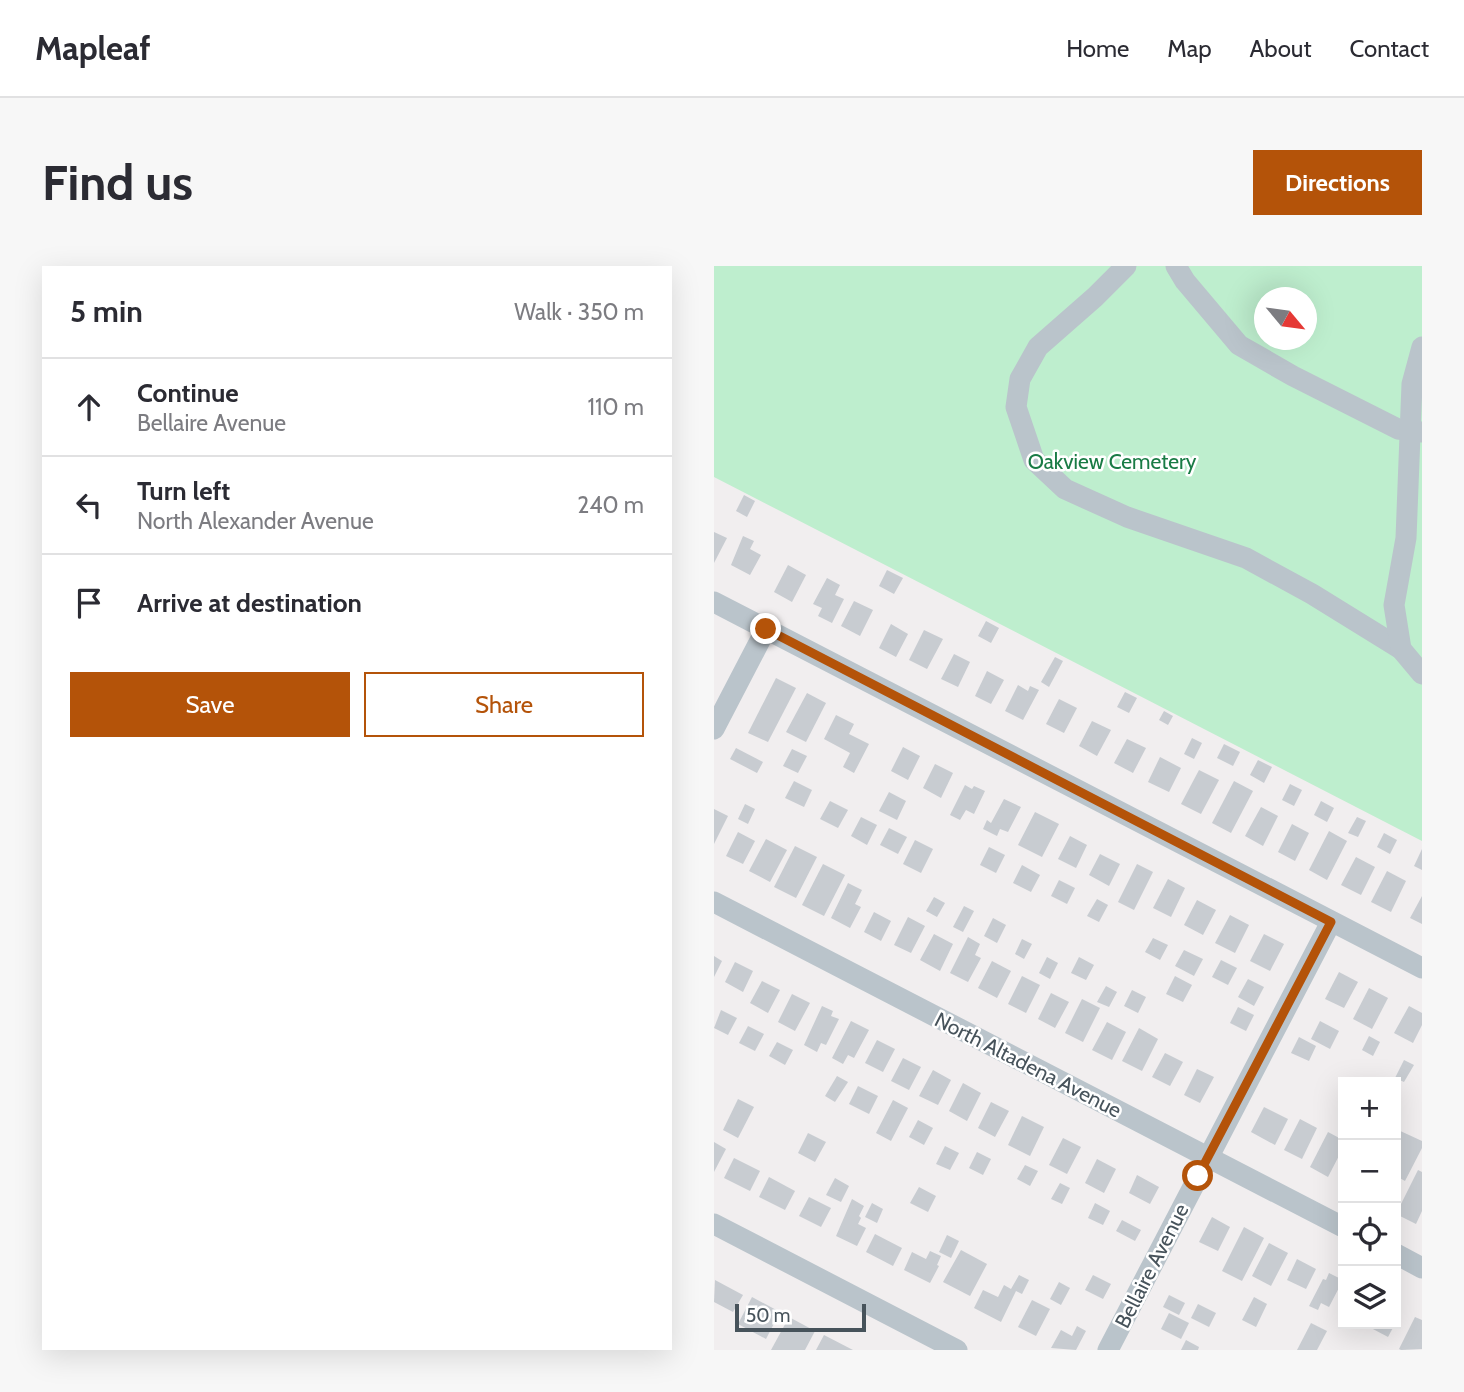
<!DOCTYPE html>
<meta charset="utf-8">
<style>
:root{--surface:#fff;--page:#f7f7f7;--text:#2b2b33;--muted:#7c7c81;--line:#e1e1e2;--accent:#b45309}
body{margin:0;font-family:Cabin,sans-serif;background:var(--page);color:var(--text)}
.controls{position:absolute;right:21px;bottom:21px;display:grid;overflow:hidden;border-radius:0px;box-shadow:0 7px 28px #0002}
.controls button{width:63px;height:63px;display:grid;place-items:center;padding:0;border:0;border-bottom:2px solid var(--line);background:var(--surface);color:var(--text);font:35px sans-serif}
.compass{position:absolute;left:540px;top:21px;width:63px;height:63px;border-radius:50%;background:var(--surface);box-shadow:0 7px 28px #0002;rotate:119deg}
.scale{position:absolute;left:21px;bottom:18px;width:131px;box-sizing:border-box;padding-left:7px;border:4px solid #47535b;border-top:0;font-size:19px;line-height:24px;white-space:nowrap;color:#47535b;-webkit-text-stroke:5px #fff;paint-order:stroke}
.stop{position:absolute;width:21px;height:21px;margin:-16px;border:5px solid #b45309;border-radius:50%;background:#fff}
.stop.end{background:#b45309;border-color:#fff;box-shadow:0 2px 7px #0008}
.list{margin:0;padding:0;list-style:none}
h2{display:flex;justify-content:space-between;align-items:center;height:91px;margin:0;padding:0 28px;font-size:30px}
h2 small{font-size:23px;font-weight:400;color:var(--muted)}
.list li{display:grid;grid-template-columns:46px 1fr auto;gap:21px;align-items:center;box-sizing:border-box;height:98px;padding:0 28px;border-top:2px solid var(--line)}
.list b{display:block;font-size:26px;white-space:nowrap}
.list p{margin:0;font-size:23px;white-space:nowrap;color:var(--muted)}
.list em{font-size:23px;font-style:normal;color:var(--muted)}
.actions{display:flex;gap:14px;padding:21px 28px}
.actions a{flex:1;padding:16px 0;border:2px solid var(--accent);border-radius:0px;text-align:center;font-size:24px;color:var(--accent)}
.actions .main{background:var(--accent);color:#fff}
.icon{flex:none;width:38px;height:38px;fill:none;stroke:currentColor;stroke-width:2;stroke-linecap:round;stroke-linejoin:round}
.map{position:relative;flex:none;width:708px;height:1084px;overflow:hidden;border-radius:0px}
header{display:flex;align-items:center;gap:42px;box-sizing:border-box;height:98px;padding:0 35px;background:var(--surface);border-bottom:2px solid var(--line)}
header strong{font-size:33px}
nav{display:flex;gap:38px;margin-inline-start:auto;font-size:24px}
.intro{display:flex;align-items:center;justify-content:space-between;box-sizing:border-box;height:168px;padding:0 42px}
h1{margin:0;font-size:49px}
.button{padding:18px 32px;border-radius:0px;background:var(--accent);color:#fff;font-size:24px;font-weight:700}
main{display:flex;gap:42px;padding:0 42px}
aside{flex:1;background:var(--surface);border-radius:0px;box-shadow:0 7px 28px #0002}
.map>svg:first-child{display:block}
</style>
<header>
<strong>Mapleaf</strong>
<nav><a>Home</a><a>Map</a><a>About</a><a>Contact</a></nav>
</header>
<div class="intro"><h1>Find us</h1><a class="button">Directions</a></div>
<main>
<aside>
<h2>5 min<small>Walk · 350 m</small></h2>
<ul class="list">
<li><svg class="icon" aria-label="ahead" viewBox="0 0 24 24"><path d="M12 20V5M6 11l6-6 6 6"/></svg><div><b>Continue</b><p>Bellaire Avenue</p></div><em>110 m</em></li>
<li><svg class="icon" aria-label="left" viewBox="0 0 24 24"><path d="M17 20v-9H6M10 6l-5 5 5 5"/></svg><div><b>Turn left</b><p>North Alexander Avenue</p></div><em>240 m</em></li>
<li><svg class="icon" aria-label="arrive" viewBox="0 0 24 24"><path d="M6 21V4h12l-3 4 3 4H6"/></svg><div><b>Arrive at destination</b></div></li>
</ul>
<div class="actions"><a class="main">Save</a><a>Share</a></div>
</aside>
<div class="map">
<svg width="708" height="1084" viewBox="0 0 708 1084">
<rect width="100%" height="100%" fill="#f1eeef"/>
<path fill="#beeece" fill-rule="evenodd" d="M0 0H708V575L0 211ZM550 32H592V74H550Z"/>
<g fill="#c8ccd1">
<polygon points="30,229 41,235 33,251 22,245"/>
<polygon points="0,266 13,272 0,297"/>
<polygon points="29,270 40,275 36,283 47,289 36,309 17,299"/>
<polygon points="74,299 92,309 78,336 60,326"/>
<polygon points="173,304 189,312 180,328 165,320"/>
<polygon points="113,312 126,319 121,329 130,333 118,357 104,350 108,342 99,338"/>
<polygon points="140,335 159,344 146,370 127,360"/>
<polygon points="272,355 285,362 277,377 264,370"/>
<polygon points="177,358 194,368 182,391 165,382"/>
<polygon points="210,364 229,373 213,403 195,394"/>
<polygon points="240,388 256,396 244,421 227,413"/>
<polygon points="341,391 349,395 335,421 327,416"/>
<polygon points="273,405 290,414 277,438 261,430"/>
<polygon points="62,412 82,422 54,476 34,467"/>
<polygon points="304,419 314,425 316,420 325,424 309,454 291,445"/>
<polygon points="411,426 423,432 415,447 403,441"/>
<polygon points="93,427 112,437 92,476 72,466"/>
<polygon points="345,433 363,442 350,467 332,458"/>
<polygon points="450,445 459,450 454,459 445,454"/>
<polygon points="122,449 140,458 135,468 155,478 140,507 129,501 136,487 110,473"/>
<polygon points="378,455 397,464 383,490 365,480"/>
<polygon points="478,472 488,477 480,493 470,488"/>
<polygon points="413,473 432,482 419,507 400,497"/>
<polygon points="510,478 526,486 519,500 503,492"/>
<polygon points="189,481 206,490 194,514 177,505"/>
<polygon points="22,482 49,496 43,507 16,493"/>
<polygon points="78,483 93,490 84,507 69,500"/>
<polygon points="446,491 467,502 455,526 434,516"/>
<polygon points="544,494 558,501 550,517 536,509"/>
<polygon points="221,498 239,507 227,532 209,522"/>
<polygon points="485,504 505,514 487,548 467,538"/>
<polygon points="80,515 98,524 90,541 71,532"/>
<polygon points="520,515 539,525 517,567 498,557"/>
<polygon points="576,518 588,524 580,540 568,534"/>
<polygon points="251,519 258,523 260,520 271,525 260,548 252,544 246,554 236,549"/>
<polygon points="175,526 192,535 183,554 165,545"/>
<polygon points="290,533 307,541 294,566 286,563 283,570 269,563 273,554 277,557"/>
<polygon points="116,535 134,544 124,562 106,553"/>
<polygon points="607,535 620,542 613,556 600,549"/>
<polygon points="31,538 41,543 34,558 24,553"/>
<polygon points="547,541 564,550 549,580 531,570"/>
<polygon points="0,543 14,550 0,578"/>
<polygon points="321,546 345,558 328,591 304,579"/>
<polygon points="147,551 163,559 153,579 137,570"/>
<polygon points="643,551 652,555 644,571 634,567"/>
<polygon points="578,558 595,567 581,595 564,586"/>
<polygon points="175,562 193,571 184,588 166,579"/>
<polygon points="615,565 633,575 613,614 595,604"/>
<polygon points="24,566 41,575 29,598 12,590"/>
<polygon points="670,567 683,574 676,588 663,581"/>
<polygon points="356,570 373,579 362,602 344,593"/>
<polygon points="52,573 73,584 56,616 35,605"/>
<polygon points="201,574 219,583 207,607 189,598"/>
<polygon points="81,580 103,591 82,632 60,621"/>
<polygon points="275,581 291,589 282,607 266,599"/>
<polygon points="708,583 708,604 700,600"/>
<polygon points="386,588 406,598 395,620 375,609"/>
<polygon points="642,591 661,601 647,629 627,619"/>
<polygon points="109,598 131,609 110,650 88,639"/>
<polygon points="423,598 439,606 420,644 404,636"/>
<polygon points="308,599 326,609 317,626 299,617"/>
<polygon points="673,605 692,615 677,646 657,636"/>
<polygon points="454,613 471,622 457,651 439,642"/>
<polygon points="345,614 361,622 353,638 337,630"/>
<polygon points="134,617 148,624 141,638 147,641 136,662 117,652"/>
<polygon points="708,630 708,658 696,652"/>
<polygon points="220,631 231,637 223,651 212,645"/>
<polygon points="383,633 394,639 385,656 373,650"/>
<polygon points="483,634 502,644 489,669 470,659"/>
<polygon points="250,640 260,645 249,666 239,661"/>
<polygon points="160,646 177,655 167,675 150,666"/>
<polygon points="516,649 535,659 521,687 501,677"/>
<polygon points="194,651 211,660 197,687 180,679"/>
<polygon points="279,652 292,659 283,677 270,670"/>
<polygon points="220,668 239,678 226,705 206,694"/>
<polygon points="550,668 570,678 556,705 536,695"/>
<polygon points="254,671 266,678 261,689 267,692 254,716 236,707"/>
<polygon points="439,672 454,679 446,694 431,686"/>
<polygon points="308,673 318,678 310,693 301,688"/>
<polygon points="470,684 489,693 480,710 461,700"/>
<polygon points="0,690 8,695 0,711"/>
<polygon points="333,691 344,697 336,713 325,707"/>
<polygon points="365,691 380,699 372,714 357,707"/>
<polygon points="507,694 523,702 514,719 498,711"/>
<polygon points="278,695 297,705 283,732 264,722"/>
<polygon points="21,696 39,705 29,726 11,716"/>
<polygon points="625,706 644,716 630,742 611,733"/>
<polygon points="308,710 326,719 312,747 294,738"/>
<polygon points="461,710 478,719 469,736 452,728"/>
<polygon points="534,713 550,721 540,740 524,731"/>
<polygon points="48,715 66,724 54,747 36,737"/>
<polygon points="392,720 403,726 395,741 383,736"/>
<polygon points="655,722 674,732 658,763 639,753"/>
<polygon points="418,724 432,731 424,747 410,740"/>
<polygon points="337,727 355,736 341,762 324,753"/>
<polygon points="78,728 96,737 81,765 64,756"/>
<polygon points="368,733 386,742 369,776 351,767"/>
<polygon points="108,740 119,745 117,750 125,753 112,779 107,777 103,786 90,779"/>
<polygon points="695,740 708,747 708,759 699,777 680,767"/>
<polygon points="524,741 540,749 532,765 516,757"/>
<polygon points="7,744 23,752 14,769 0,762"/>
<polygon points="137,755 155,764 140,792 134,789 129,798 118,792"/>
<polygon points="606,755 625,765 616,783 597,773"/>
<polygon points="393,756 412,766 398,794 378,784"/>
<polygon points="34,760 50,768 41,785 25,777"/>
<polygon points="425,762 444,773 428,805 408,795"/>
<polygon points="655,770 666,776 659,790 648,784"/>
<polygon points="585,771 602,780 595,795 577,787"/>
<polygon points="163,774 181,783 169,806 151,797"/>
<polygon points="63,776 79,784 71,799 55,790"/>
<polygon points="451,787 469,796 456,820 438,811"/>
<polygon points="189,792 207,801 195,824 177,815"/>
<polygon points="690,794 700,799 690,816 681,812"/>
<polygon points="483,803 500,811 486,837 470,829"/>
<polygon points="219,804 237,814 224,839 205,830"/>
<polygon points="123,810 134,816 121,836 111,830"/>
<polygon points="249,817 267,827 253,855 235,845"/>
<polygon points="144,820 164,830 155,848 135,838"/>
<polygon points="24,833 40,841 24,872 9,864"/>
<polygon points="179,834 194,842 177,875 162,867"/>
<polygon points="277,836 295,845 281,871 264,862"/>
<polygon points="550,841 574,853 561,879 537,866"/>
<polygon points="308,850 330,861 316,890 294,879"/>
<polygon points="586,853 603,862 588,893 570,884"/>
<polygon points="204,854 219,862 210,879 195,871"/>
<polygon points="682,863 708,875 708,882 691,915 682,910"/>
<polygon points="614,866 629,874 629,882 614,911 596,901"/>
<polygon points="94,867 112,876 101,896 84,887"/>
<polygon points="349,872 367,881 353,908 335,899"/>
<polygon points="0,876 12,883 0,906"/>
<polygon points="231,880 245,887 236,904 222,898"/>
<polygon points="263,886 277,893 269,909 255,902"/>
<polygon points="20,892 46,905 36,925 10,912"/>
<polygon points="383,893 402,903 390,927 371,917"/>
<polygon points="311,899 324,905 316,920 303,913"/>
<polygon points="704,904 708,906 708,945 702,958 682,948"/>
<polygon points="423,909 445,921 436,938 415,927"/>
<polygon points="55,911 81,925 71,944 45,931"/>
<polygon points="121,912 135,920 127,936 112,929"/>
<polygon points="346,917 356,922 348,938 337,933"/>
<polygon points="205,921 222,930 214,946 196,937"/>
<polygon points="95,931 117,942 107,961 85,950"/>
<polygon points="138,933 150,940 145,950 147,952 144,958 152,962 143,980 122,970"/>
<polygon points="158,937 169,943 163,957 151,951"/>
<polygon points="381,937 396,945 389,959 374,952"/>
<polygon points="498,951 516,961 504,985 485,976"/>
<polygon points="408,954 427,964 421,975 402,965"/>
<polygon points="530,961 550,972 528,1015 508,1005"/>
<polygon points="161,968 188,982 179,1000 152,986"/>
<polygon points="233,969 245,975 237,992 225,986"/>
<polygon points="555,977 574,987 557,1020 538,1010"/>
<polygon points="247,984 273,998 256,1030 229,1016"/>
<polygon points="216,985 227,990 223,999 225,1000 216,1017 190,1004 198,986 212,993"/>
<polygon points="583,993 602,1003 592,1023 573,1014"/>
<polygon points="615,1007 629,1014 615,1041 607,1037 604,1044 595,1040 609,1013 612,1014"/>
<polygon points="305,1009 315,1014 308,1028 302,1025 287,1056 260,1042 269,1024 284,1031 290,1019 297,1023"/>
<polygon points="379,1009 397,1018 389,1033 371,1024"/>
<polygon points="1,1014 29,1029 19,1046 0,1036"/>
<polygon points="345,1016 356,1022 347,1039 336,1033"/>
<polygon points="455,1029 471,1037 465,1049 449,1041"/>
<polygon points="38,1031 66,1046 52,1073 24,1058"/>
<polygon points="540,1031 553,1038 542,1061 528,1054"/>
<polygon points="318,1034 336,1043 322,1070 304,1061"/>
<polygon points="484,1038 502,1047 495,1061 477,1052"/>
<polygon points="455,1047 475,1057 467,1073 447,1063"/>
<polygon points="75,1051 101,1065 91,1084 57,1084"/>
<polygon points="701,1051 708,1054 708,1083 687,1084 685,1083"/>
<polygon points="597,1057 613,1065 603,1084 583,1084"/>
<polygon points="660,1058 681,1058 674,1071 657,1062"/>
<polygon points="363,1060 372,1065 362,1084 337,1082 347,1064 358,1070"/>
<polygon points="110,1069 139,1084 102,1084"/>
<polygon points="472,1074 485,1081 484,1084 467,1084"/>
</g>
<g fill="none" stroke-linecap="round" stroke-linejoin="round">
<g stroke="#bac4cb" stroke-width="21">
<polyline points="412,0 381,31 324,81 306,113 302,141 320,194 351,223 413,251 532,292 598,328 687,383"/>
<polyline points="462,0 471,15 525,79 579,110 684,163 708,166"/>
<polyline points="708,81 698,118 692,272 680,339 687,383 708,408"/>
<polyline points="0,336 708,702"/>
<polyline points="0,463 52,363"/>
<polyline points="0,636 629,961"/>
<polyline points="0,958 243,1084"/>
<polyline points="682,988 708,1002"/>
<polyline points="394,1084 617,656"/>
</g>
</g>
<g fill="none" stroke-linecap="round" stroke-linejoin="round">
<polyline stroke="#b45309" stroke-width="9" points="52,363 617,656 484,910"/>
</g>
<g text-anchor="middle" stroke-width="5" stroke-linejoin="round" paint-order="stroke">
<g font-size="21" fill="#197b45" stroke="#fff">
<text x="398" y="203">Oakview Cemetery</text>
</g>
<g font-size="21" fill="#47535b" stroke="#fff">
<text transform="translate(314 799) rotate(27)" y="7">North Altadena Avenue</text>
<text transform="translate(438 1000) rotate(-63)" y="7">Bellaire Avenue</text>
</g>
</g>
</svg>
<div class="controls">
<button>+</button>
<button>−</button>
<button><svg class="icon" aria-label="locate" viewBox="0 0 24 24"><circle cx="12" cy="12" r="6"/><path d="M12 2v4M12 18v4M2 12h4M18 12h4"/></svg></button>
<button><svg class="icon" aria-label="layers" viewBox="0 0 24 24"><path d="M12 4l9 5-9 5-9-5zM3 14l9 5 9-5"/></svg></button>
</div>
<svg class="compass" viewBox="-18 -18 36 36"><path d="M0-13l5 13h-10z" fill="#e53935"/><path d="M0 13l5-13h-10z" fill="#7c7c81"/></svg>
<div class="scale">50 m</div>
<div class="stop" style="left:484px;top:910px"></div>
<div class="stop end" style="left:52px;top:363px"></div>
</div>
</main>
